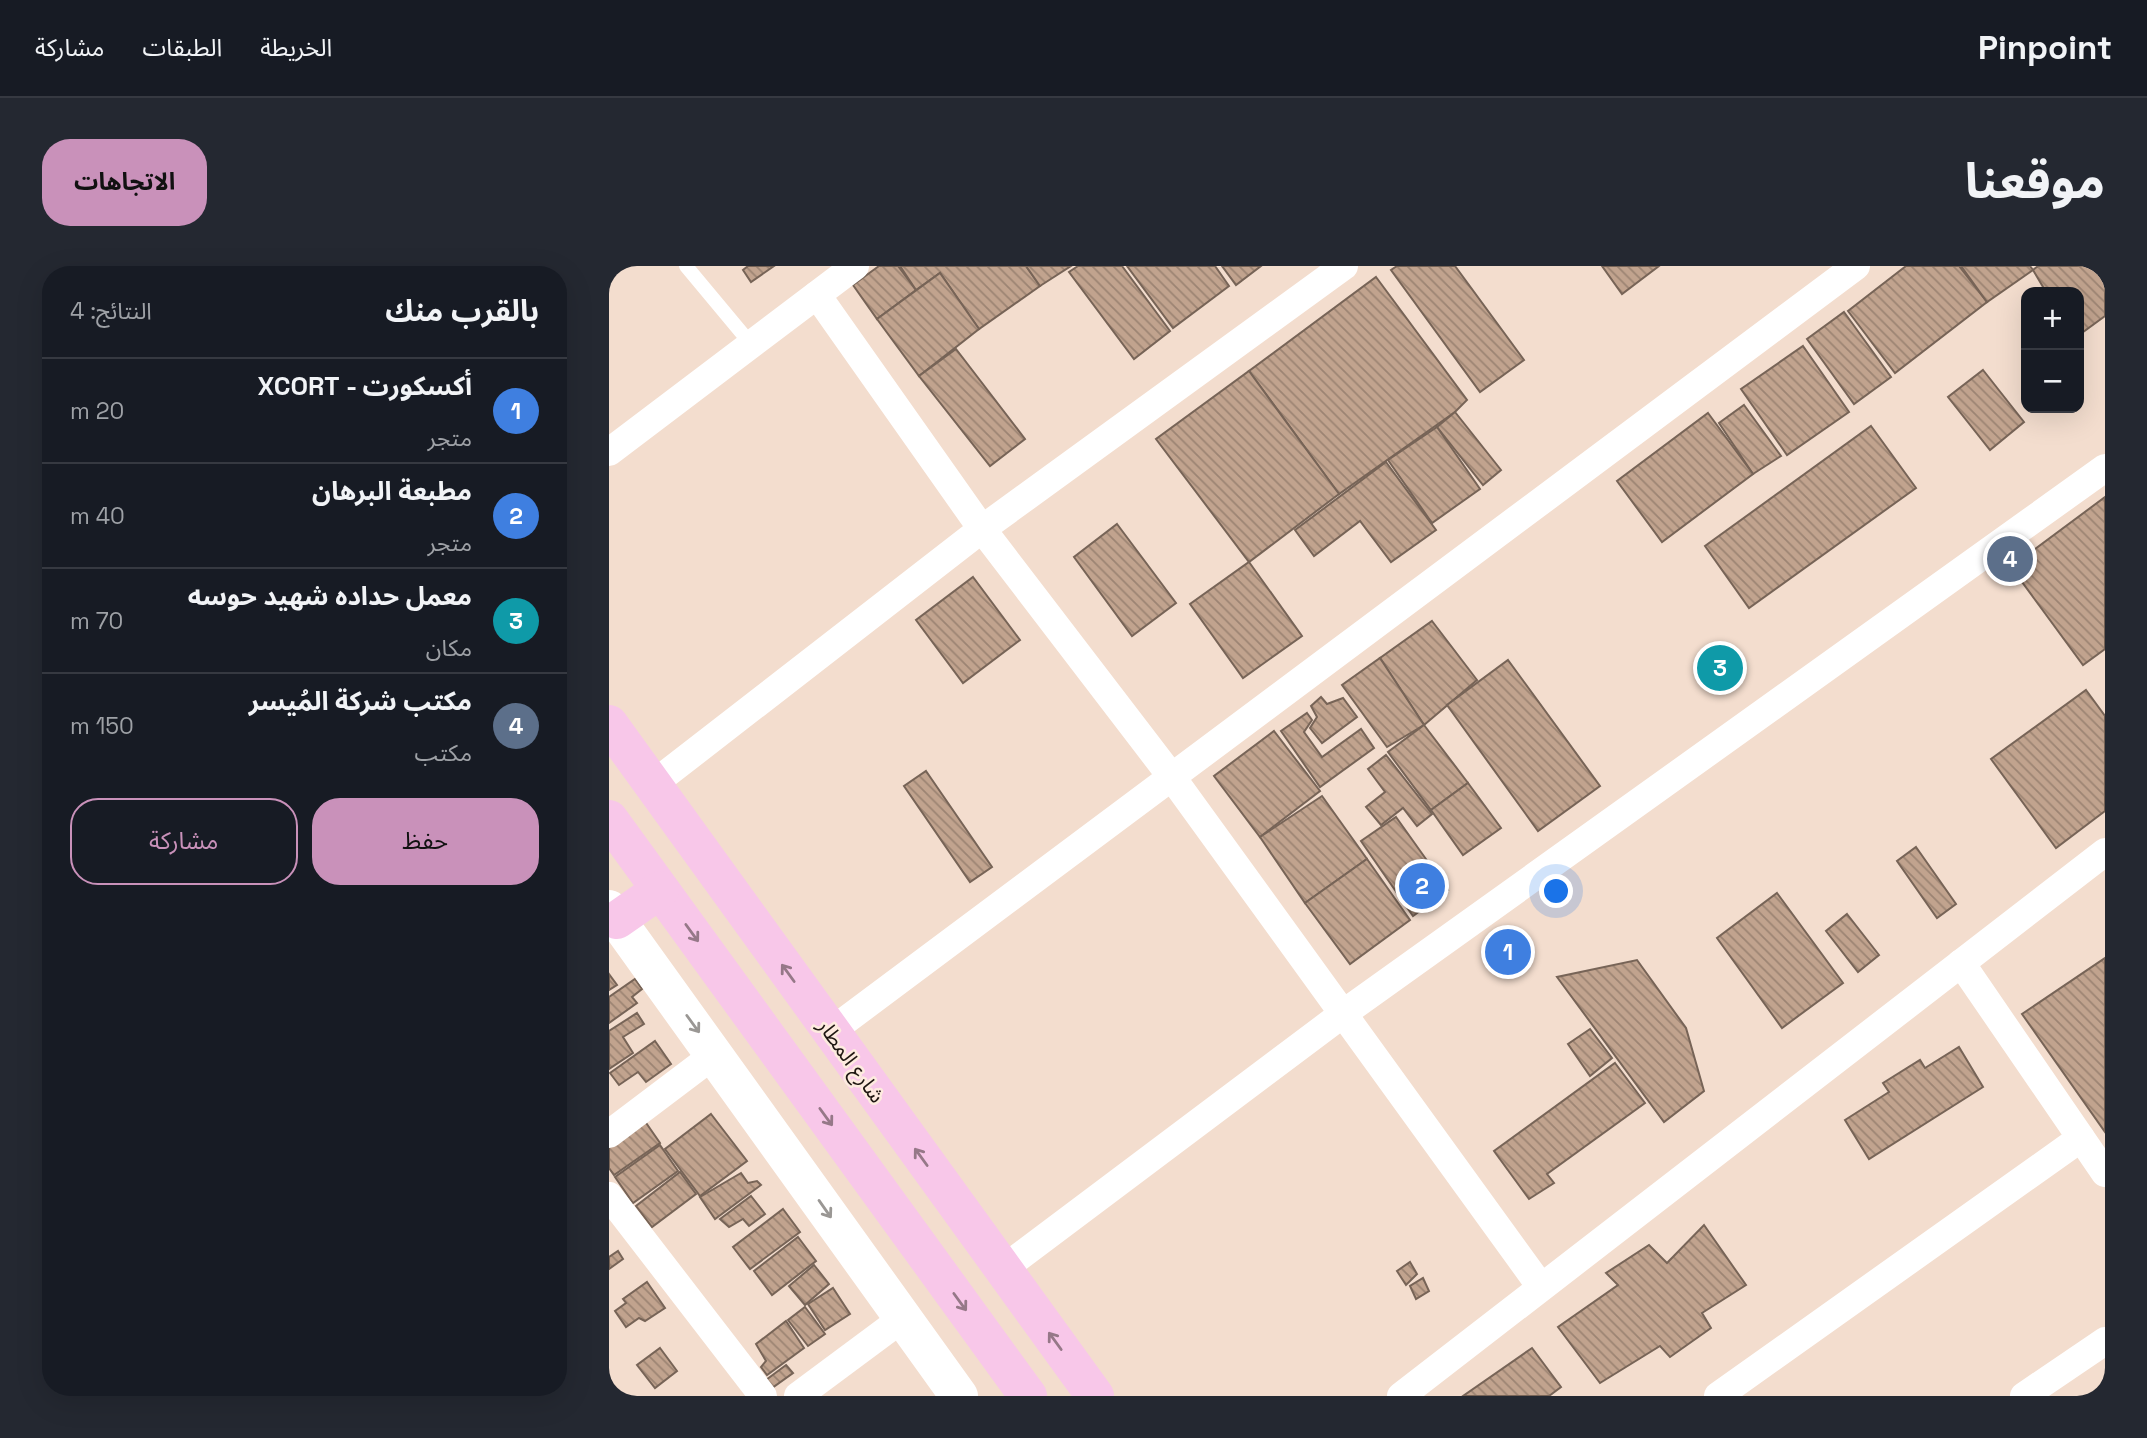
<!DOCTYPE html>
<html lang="ar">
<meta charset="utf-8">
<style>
:root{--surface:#171b24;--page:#242831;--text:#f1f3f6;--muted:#9ea1a6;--line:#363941;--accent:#c991ba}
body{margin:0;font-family:"Space Grotesk","Noto Sans Arabic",sans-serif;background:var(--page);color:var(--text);direction:rtl}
.controls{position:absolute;right:21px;top:21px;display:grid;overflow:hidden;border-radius:14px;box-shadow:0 7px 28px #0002}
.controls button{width:63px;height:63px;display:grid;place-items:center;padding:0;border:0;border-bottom:2px solid var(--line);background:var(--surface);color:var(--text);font:35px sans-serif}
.you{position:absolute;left:948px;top:626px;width:24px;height:24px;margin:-18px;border:5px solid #fff;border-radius:50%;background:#1a73e8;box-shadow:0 0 0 10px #1a73e833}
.badge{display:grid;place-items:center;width:46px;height:46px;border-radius:50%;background:var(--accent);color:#fff;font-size:23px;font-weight:700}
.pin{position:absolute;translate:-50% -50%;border:4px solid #fff;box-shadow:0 2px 7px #0006}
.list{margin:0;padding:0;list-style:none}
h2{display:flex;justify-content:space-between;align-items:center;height:91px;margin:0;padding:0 28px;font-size:30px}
h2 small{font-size:23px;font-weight:400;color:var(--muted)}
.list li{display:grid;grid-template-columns:46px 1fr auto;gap:21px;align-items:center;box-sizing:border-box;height:105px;padding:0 28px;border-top:2px solid var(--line)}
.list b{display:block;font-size:26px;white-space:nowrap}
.list p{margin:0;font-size:23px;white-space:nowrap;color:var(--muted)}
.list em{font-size:23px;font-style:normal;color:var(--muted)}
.actions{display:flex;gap:14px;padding:21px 28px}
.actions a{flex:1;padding:16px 0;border:2px solid var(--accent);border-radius:28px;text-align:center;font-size:24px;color:var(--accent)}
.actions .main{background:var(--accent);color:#111}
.map{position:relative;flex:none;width:1496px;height:1130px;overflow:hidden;direction:ltr;border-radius:28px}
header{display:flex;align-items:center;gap:42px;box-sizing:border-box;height:98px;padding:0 35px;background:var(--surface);border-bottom:2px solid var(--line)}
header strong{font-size:33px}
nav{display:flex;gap:38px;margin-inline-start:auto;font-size:24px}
.intro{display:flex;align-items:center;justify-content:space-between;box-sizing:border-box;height:168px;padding:0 42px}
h1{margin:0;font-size:49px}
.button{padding:18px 32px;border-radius:28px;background:var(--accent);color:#111;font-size:24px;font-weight:700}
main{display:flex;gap:42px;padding:0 42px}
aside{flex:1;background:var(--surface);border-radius:28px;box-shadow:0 7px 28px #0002}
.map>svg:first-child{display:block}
</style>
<header>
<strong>Pinpoint</strong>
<nav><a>الخريطة</a><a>الطبقات</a><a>مشاركة</a></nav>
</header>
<div class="intro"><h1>موقعنا</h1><a class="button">الاتجاهات</a></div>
<main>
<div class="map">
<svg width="1496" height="1130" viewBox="0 0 1496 1130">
<defs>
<pattern id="building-back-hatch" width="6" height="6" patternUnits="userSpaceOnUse" patternTransform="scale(1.75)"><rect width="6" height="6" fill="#c1a38e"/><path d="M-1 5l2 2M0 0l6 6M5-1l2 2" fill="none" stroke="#9c8473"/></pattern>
</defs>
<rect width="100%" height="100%" fill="#f3ddce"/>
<g fill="url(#building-back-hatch)" stroke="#776457" stroke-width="2">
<polygon points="139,0 165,0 142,16 134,4"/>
<polygon points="270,0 289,0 307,24 268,53 244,19"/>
<polygon points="291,0 417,0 431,20 370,63 331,7 307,24"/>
<polygon points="417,0 462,0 431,20"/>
<polygon points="469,0 513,0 561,65 525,93 460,6"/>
<polygon points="518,0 606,0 620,20 564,62"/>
<polygon points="613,0 652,0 627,19"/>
<polygon points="788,0 846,0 915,94 871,126 782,4"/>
<polygon points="993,0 1050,0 1013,28"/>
<polygon points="1297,0 1350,0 1378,36 1286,107 1239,45"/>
<polygon points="1352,0 1421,0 1424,4 1378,36"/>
<polygon points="1429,0 1488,0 1496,12 1496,50 1470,69 1470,26 1437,26 1424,4"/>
<polygon points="331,7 370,63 310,110 268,53"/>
<polygon points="767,11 858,134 846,146 730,228 640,105"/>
<polygon points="1235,46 1282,111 1245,138 1198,73"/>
<polygon points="1194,80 1240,146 1178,189 1132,123"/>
<polygon points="347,83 416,173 381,200 310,110"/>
<polygon points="1374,104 1415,156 1381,184 1339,131"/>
<polygon points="640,105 730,228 640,296 547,173"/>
<polygon points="1135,139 1172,190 1144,208 1110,157"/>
<polygon points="846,146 892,204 874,219 828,161"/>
<polygon points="1099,147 1144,208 1053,276 1008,215"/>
<polygon points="1262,160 1307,222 1140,342 1096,280"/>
<polygon points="828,161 871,223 823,257 779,194"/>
<polygon points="777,196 827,264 782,296 751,255 705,290 686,264"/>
<polygon points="1496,231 1496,383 1474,399 1402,301"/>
<polygon points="508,258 567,337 523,370 465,291"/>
<polygon points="640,296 693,370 634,412 581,338"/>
<polygon points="364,311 411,374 354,417 307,354"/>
<polygon points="823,355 868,414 815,459 771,392"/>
<polygon points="771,392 815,459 778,481 733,419"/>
<polygon points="899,394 991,520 929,565 838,439"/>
<polygon points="1477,424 1496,450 1496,545 1447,582 1382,493"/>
<polygon points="712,431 718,438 734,432 748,451 713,477 701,462 708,451 702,440"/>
<polygon points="698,447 703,454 695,466 713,491 752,463 765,482 711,521 672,465"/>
<polygon points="815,459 859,517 822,544 779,486"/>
<polygon points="665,465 711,525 651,571 605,510"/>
<polygon points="777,489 823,548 808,560 794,542 772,559 757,541 776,526 759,503"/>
<polygon points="317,505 383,601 361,616 295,520"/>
<polygon points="859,517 892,562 854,589 822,544"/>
<polygon points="713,530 758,593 696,637 651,571"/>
<polygon points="787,551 839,624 804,650 752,575"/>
<polygon points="1307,581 1347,638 1328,652 1288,595"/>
<polygon points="758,593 801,654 741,698 696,637"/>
<polygon points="1168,627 1234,717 1173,762 1108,672"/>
<polygon points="1238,648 1270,689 1249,706 1217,665"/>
<polygon points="1496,692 1496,866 1413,748"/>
<polygon points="1028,694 1077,762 1095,825 1055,856 948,711"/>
<polygon points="0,708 8,719 0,724"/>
<polygon points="26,713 33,723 23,731 28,737 0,757 0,731"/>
<polygon points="28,747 35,758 14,771 24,787 0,803 0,765"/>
<polygon points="981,763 1003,792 981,810 959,778"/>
<polygon points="46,775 62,798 37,816 29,806 10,819 1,807"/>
<polygon points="1350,781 1374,821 1260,893 1236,854 1280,826 1274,817 1311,794 1316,802"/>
<polygon points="1006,797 1036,837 938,908 945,917 920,933 885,885"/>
<polygon points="102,848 138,895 91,930 56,883"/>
<polygon points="33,851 51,877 5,909 0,902 0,874"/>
<polygon points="51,879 69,905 24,937 6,911"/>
<polygon points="71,906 87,928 43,961 27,940"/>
<polygon points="132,907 139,917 148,915 152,919 106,953 91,931"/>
<polygon points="142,930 156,948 140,960 134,953 120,961 111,953"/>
<polygon points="174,943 191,966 141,1003 124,981"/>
<polygon points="1095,959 1137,1019 1093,1047 1102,1062 1061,1091 1051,1080 991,1117 949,1061 1009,1019 997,1007 1040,979 1058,997"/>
<polygon points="189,971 207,995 163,1029 145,1005"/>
<polygon points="9,985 14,993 0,1003 0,991"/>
<polygon points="801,996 808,1008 797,1019 788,1005"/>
<polygon points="205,999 220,1018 196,1039 180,1020"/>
<polygon points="814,1012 820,1025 807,1033 801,1020"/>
<polygon points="38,1016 56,1042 36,1055 30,1052 17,1061 6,1045 17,1037 14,1033"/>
<polygon points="224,1022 241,1048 216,1064 199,1038"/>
<polygon points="196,1041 216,1068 199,1080 179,1054"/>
<polygon points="177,1055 195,1082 158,1109 152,1101 157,1095 147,1078"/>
<polygon points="51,1082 68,1105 46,1122 28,1099"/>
<polygon points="923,1082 952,1121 940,1130 854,1130"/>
<polygon points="177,1099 184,1107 163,1122 157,1114"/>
</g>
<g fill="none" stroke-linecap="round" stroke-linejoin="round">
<polyline stroke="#fff" stroke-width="14" points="77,0 142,78"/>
<g stroke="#fff" stroke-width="28">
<polyline points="208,29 373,263 562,510 932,1021"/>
<polyline points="0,186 246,0"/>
<polyline points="43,519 373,263 735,0"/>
<polyline points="1352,697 1496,907"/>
<polyline points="221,766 1247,0"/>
<polyline points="0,868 106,788"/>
<polyline points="0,930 154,1130"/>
<polyline points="394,1003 735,747 1496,202"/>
<polyline points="189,1130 294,1052"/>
<polyline points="792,1130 1496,586"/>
<polyline points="1109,1130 1472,872"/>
<polyline points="1415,1130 1496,1075"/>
</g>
<polyline stroke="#fff" stroke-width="38" points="0,643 350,1130"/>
<g stroke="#f8c7e9" stroke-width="38">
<polyline points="0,458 486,1130"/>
<polyline points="0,553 419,1130"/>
<polyline points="8,654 51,624"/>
</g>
</g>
<defs><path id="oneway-shaft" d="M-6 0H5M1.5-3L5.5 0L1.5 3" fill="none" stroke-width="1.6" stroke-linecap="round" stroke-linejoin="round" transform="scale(1.75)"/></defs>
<g stroke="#967888">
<use href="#oneway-shaft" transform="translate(83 667) rotate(54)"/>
<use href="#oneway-shaft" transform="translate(179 707) rotate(-126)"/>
<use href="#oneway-shaft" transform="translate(217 851) rotate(54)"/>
<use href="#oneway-shaft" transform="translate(312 891) rotate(-126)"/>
<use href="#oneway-shaft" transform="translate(351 1036) rotate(54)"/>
<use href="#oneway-shaft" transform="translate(446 1075) rotate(-126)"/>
</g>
<g stroke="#9a9794">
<use href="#oneway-shaft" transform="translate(84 758) rotate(54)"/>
<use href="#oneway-shaft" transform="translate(216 943) rotate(55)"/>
</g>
<g text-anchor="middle" stroke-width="5" stroke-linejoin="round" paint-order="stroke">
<g font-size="21" fill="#1f1712" stroke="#fdebdf">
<text transform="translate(242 795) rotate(54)" y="7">شارع المطار</text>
</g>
</g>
</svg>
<div class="controls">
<button>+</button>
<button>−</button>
</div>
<div class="you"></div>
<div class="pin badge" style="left:899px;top:686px;background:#3f7fe0">1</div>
<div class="pin badge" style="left:813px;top:620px;background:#3f7fe0">2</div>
<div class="pin badge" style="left:1111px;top:402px;background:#0f9aa8">3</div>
<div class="pin badge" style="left:1401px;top:293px;background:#5c6f8a">4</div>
</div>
<aside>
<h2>بالقرب منك<small>النتائج: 4</small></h2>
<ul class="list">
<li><span class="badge" style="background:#3f7fe0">1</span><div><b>أكسكورت - XCORT</b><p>متجر</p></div><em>20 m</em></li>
<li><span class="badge" style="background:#3f7fe0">2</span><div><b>مطبعة البرهان</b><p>متجر</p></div><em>40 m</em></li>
<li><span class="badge" style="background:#0f9aa8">3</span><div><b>معمل حداده شهيد حوسه</b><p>مكان</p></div><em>70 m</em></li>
<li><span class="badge" style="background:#5c6f8a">4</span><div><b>مكتب شركة المُيسر</b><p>مكتب</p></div><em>150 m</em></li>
</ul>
<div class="actions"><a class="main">حفظ</a><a>مشاركة</a></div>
</aside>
</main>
